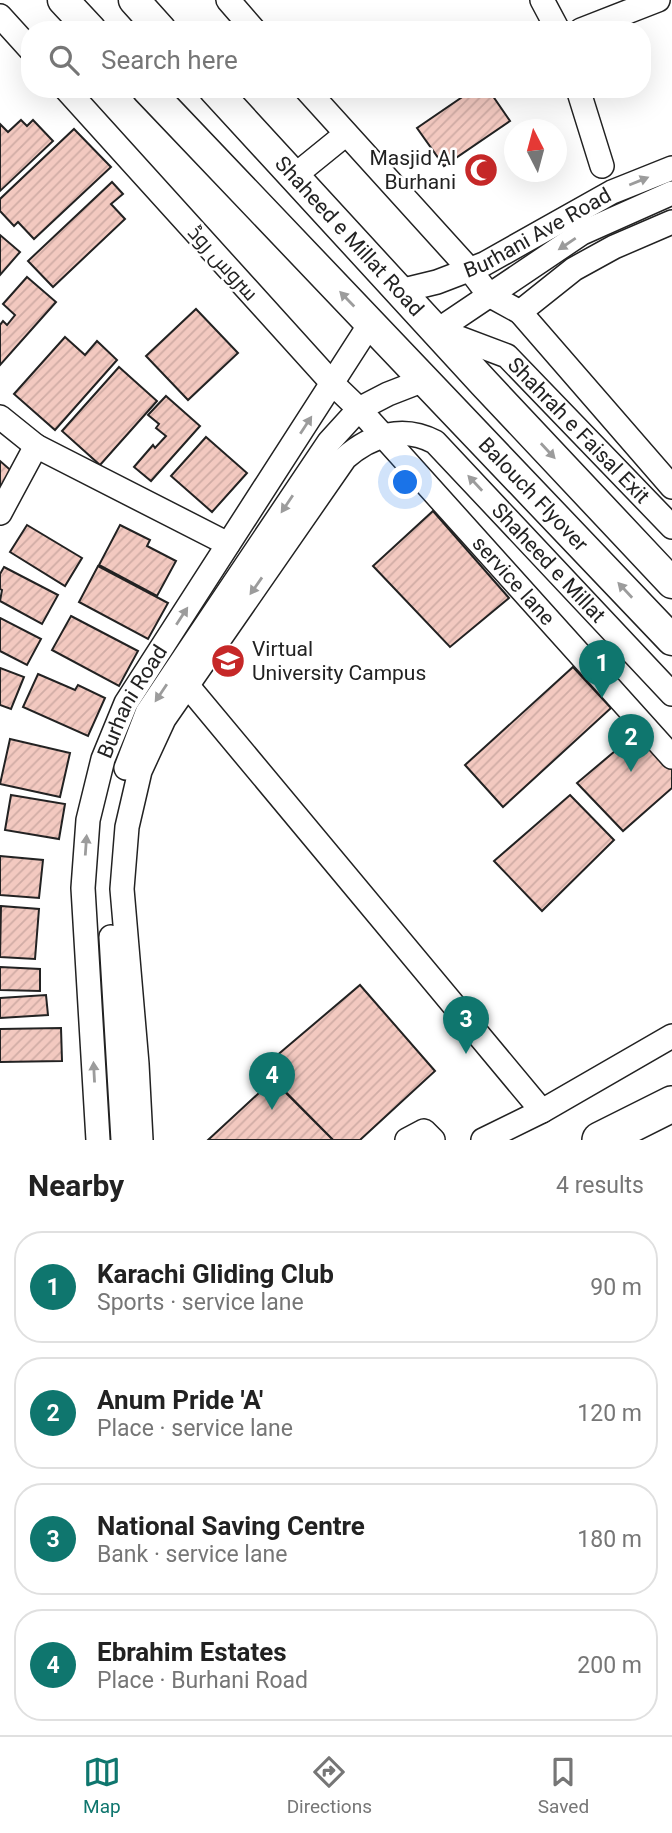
<!DOCTYPE html>
<meta charset="utf-8">
<style>
:root{--surface:#fff;--page:#f2f2f2;--text:#222;--muted:#767676;--line:#e0e0e0;--accent:#0f766e}
body{margin:0;font-family:Roboto,Cairo,sans-serif;background:var(--page);color:var(--text)}
.compass{position:absolute;left:504px;top:119px;width:63px;height:63px;border-radius:50%;background:var(--surface);box-shadow:0 7px 28px #0002;rotate:354deg}
.you{position:absolute;left:406px;top:483px;width:24px;height:24px;margin:-18px;border:5px solid #fff;border-radius:50%;background:#1a73e8;box-shadow:0 0 0 10px #1a73e833}
.badge{display:grid;place-items:center;width:46px;height:46px;border-radius:50%;background:var(--accent);color:#fff;font-size:23px;font-weight:700}
.pin{position:absolute;translate:-50% -58px;filter:drop-shadow(0 2px 4px #0008)}
.pin::after{content:'';position:absolute;top:37px;width:24px;height:21px;background:inherit;clip-path:polygon(0 0,100% 0,50% 100%)}
.list{margin:0;padding:0;list-style:none}
h2{display:flex;justify-content:space-between;align-items:center;height:91px;margin:0;padding:0 28px;font-size:30px}
h2 small{font-size:23px;font-weight:400;color:var(--muted)}
.list li{display:grid;grid-template-columns:46px 1fr auto;gap:21px;align-items:center;box-sizing:border-box;height:112px;margin:0 14px 14px;padding:0 14px;border:2px solid var(--line);border-radius:28px}
.list b{display:block;font-size:26px;white-space:nowrap}
.list p{margin:0;font-size:23px;white-space:nowrap;color:var(--muted)}
.list em{font-size:23px;font-style:normal;color:var(--muted)}
.icon{flex:none;width:38px;height:38px;fill:none;stroke:currentColor;stroke-width:2;stroke-linecap:round;stroke-linejoin:round}
.map{position:relative;flex:none;width:672px;height:1140px;overflow:hidden}
.search{position:absolute;background:var(--surface);box-shadow:0 7px 28px #0002;left:21px;right:21px;top:21px;height:77px;display:flex;align-items:center;gap:18px;box-sizing:border-box;padding:0 24px;border-radius:28px;color:var(--muted);font-size:26px}
.sheet{height:595px;background:var(--surface)}
nav{display:flex;justify-content:space-around;align-items:center;box-sizing:border-box;height:98px;border-top:2px solid var(--line);background:var(--surface);font-size:19px;color:var(--muted)}
nav a{display:grid;justify-items:center;gap:4px}
nav .on{color:var(--accent)}
.map>svg:first-child{display:block}
</style>
<div class="map">
<svg width="672" height="1140" viewBox="0 0 672 1140">
<defs>
<pattern id="building-hatch" width="6" height="6" patternUnits="userSpaceOnUse" patternTransform="scale(1.75)"><rect width="6" height="6" fill="#f3c9c0"/><path d="M-1 1l2-2M0 6l6-6M5 7l2-2" fill="none" stroke="#d0aca5"/></pattern>
</defs>
<rect width="100%" height="100%" fill="#fff"/>
<g fill="url(#building-hatch)" stroke="#222" stroke-width="2">
<polygon points="474,89 488,89 510,121 444,166 417,128"/>
<polygon points="21,120 27,126 33,120 53,141 0,191 0,124 8,132"/>
<polygon points="74,129 111,167 34,239 18,222 14,226 0,211 0,199"/>
<polygon points="112,182 123,194 111,204 125,219 53,287 28,261"/>
<polygon points="0,235 20,252 0,275"/>
<polygon points="27,277 56,302 0,365 0,325 3,321 7,325 15,315 3,304"/>
<polygon points="196,309 238,353 188,400 146,356"/>
<polygon points="65,337 85,355 97,341 117,360 55,430 14,394"/>
<polygon points="119,367 157,401 100,465 62,431"/>
<polygon points="166,396 200,426 151,481 134,467 153,445 155,448 166,436 156,428 159,424 148,415"/>
<polygon points="206,437 247,473 212,512 171,476"/>
<polygon points="0,461 15,474 0,491"/>
<polygon points="433,511 509,598 450,647 373,566"/>
<polygon points="27,525 82,558 65,586 10,552"/>
<polygon points="120,525 150,540 147,546 176,561 157,596 99,565"/>
<polygon points="98,566 168,603 148,639 79,602"/>
<polygon points="4,567 58,595 42,624 0,601 2,590 0,589 0,574"/>
<polygon points="71,616 138,651 119,686 52,650"/>
<polygon points="0,618 41,639 27,665 0,651"/>
<polygon points="573,667 611,708 503,807 465,765"/>
<polygon points="0,668 24,677 11,709 0,705"/>
<polygon points="38,674 75,690 78,685 105,698 88,736 23,707"/>
<polygon points="640,730 672,760 672,788 623,831 577,783"/>
<polygon points="10,739 70,753 60,797 0,784"/>
<polygon points="11,795 65,804 59,839 5,830"/>
<polygon points="570,795 614,840 542,911 494,861"/>
<polygon points="0,856 43,860 39,898 0,895"/>
<polygon points="1,906 39,909 35,959 0,957"/>
<polygon points="0,967 40,969 40,991 0,990"/>
<polygon points="360,985 435,1071 360,1140 333,1140 262,1068"/>
<polygon points="46,995 48,1015 0,1018 0,998"/>
<polygon points="61,1028 62,1061 0,1062 0,1029"/>
<polygon points="273,1080 333,1140 208,1140"/>
</g>
<g fill="none" stroke-linecap="round" stroke-linejoin="round">
<g stroke="#222" stroke-width="26">
<g id="minor">
<polyline points="228,0 254,30"/>
<polyline points="542,0 558,30"/>
<polyline points="0,16 30,49"/>
<polyline points="581,30 658,0"/>
<path id="s1" d="M66 89 333 384 359 409 672 757"/>
<polyline points="306,89 470,270 489,295 520,312 672,487"/>
<polyline points="578,89 602,166"/>
<polyline points="293,177 346,134"/>
<path id="s2" d="M400 291 437 282 484 264 612 192 672 168"/>
<polyline points="520,312 574,269 614,247 672,222"/>
<path id="s3" d="M438 330 507 356 672 527"/>
<polyline points="438,330 582,233 672,193"/>
<polyline points="0,417 36,446 228,544"/>
<polyline points="0,513 36,446"/>
<polyline points="187,685 542,1111"/>
<polyline points="126,768 147,713 329,442 359,409 388,394 424,380"/>
<polyline points="111,937 123,1140"/>
<path id="s4" d="M98 1140 83 888 88 820 103 759 126 703 370 324"/>
<path id="s5" d="M141 1140 137 1064 122 889 127 827 140 771 164 719 345 458C371 435 403 425 435 442L672 694"/>
<polyline points="407,1140 424,1131 433,1140"/>
<polyline points="483,1140 542,1111 672,1036"/>
</g>
</g>
<g stroke="#222" stroke-width="33">
<g id="major">
<polyline points="63,0 91,30"/>
<polyline points="134,0 161,30"/>
<path id="s6" d="M147 89 672 640"/>
<path id="s7" d="M214 89 484 383 672 583"/>
</g>
</g>
<g stroke="#222" stroke-width="38">
<polyline id="highway" points="600,1140 672,1104"/>
</g>
<use href="#minor" stroke="#fff" stroke-width="23"/>
<use href="#major" stroke="#fff" stroke-width="30"/>
<use href="#highway" stroke="#fff" stroke-width="35"/>
</g>
<defs><path id="oneway-solid" d="M-6-.8H1V-3.2L6.5 0L1 3.2V.8H-6Z" transform="scale(1.75)"/></defs>
<g fill="#9c9c9c">
<use href="#oneway-solid" transform="translate(639 181) rotate(-22)"/>
<use href="#oneway-solid" transform="translate(567 244) rotate(146)"/>
<use href="#oneway-solid" transform="translate(347 299) rotate(-134)"/>
<use href="#oneway-solid" transform="translate(306 425) rotate(-57)"/>
<use href="#oneway-solid" transform="translate(548 451) rotate(47)"/>
<use href="#oneway-solid" transform="translate(475 483) rotate(-133)"/>
<use href="#oneway-solid" transform="translate(287 504) rotate(124)"/>
<use href="#oneway-solid" transform="translate(256 586) rotate(125)"/>
<use href="#oneway-solid" transform="translate(625 590) rotate(-133)"/>
<use href="#oneway-solid" transform="translate(182 616) rotate(-57)"/>
<use href="#oneway-solid" transform="translate(161 693) rotate(124)"/>
<use href="#oneway-solid" transform="translate(86 845) rotate(-86)"/>
<use href="#oneway-solid" transform="translate(94 1072) rotate(-93)"/>
</g>
<defs>
<g id="mosque-disc" transform="scale(1.75)"><circle r="9.5" fill="#c62828" stroke="#fff"/><path d="M3.5-4.9A6 6 0 1 0 3.5 4.9A5 5 0 1 1 3.5-4.9Z" fill="#fff"/></g>
<g id="university-disc" transform="scale(1.75)"><circle r="9.5" fill="#c62828" stroke="#fff"/><path d="M0-5L7-2L0 1L-7-2ZM-4 1L0 2.5L4 1V4Q0 6-4 4Z" fill="#fff"/></g>
</defs>
<g fill-rule="evenodd">
<use href="#mosque-disc" x="481" y="170"/>
<use href="#university-disc" x="228" y="661"/>
</g>
<g text-anchor="middle" stroke-width="5" stroke-linejoin="round" paint-order="stroke">
<g font-size="21" fill="#222" stroke="#fff" text-anchor="end">
<text x="456" y="165">Masjid Al<tspan x="456" dy="24">Burhani</tspan></text>
<text x="252" y="656" text-anchor="start">Virtual<tspan x="252" dy="24">University Campus</tspan></text>
</g>
<g font-size="21" fill="#222" stroke="#fff">
<text dy="7" stroke="none"><textPath href="#s2" startOffset="150">Burhani Ave Road</textPath></text>
<text dy="7" stroke="none"><textPath href="#s7" startOffset="200">Shaheed e Millat Road</textPath></text>
<text transform="translate(223 263) rotate(48)" y="7">سروس روڈ</text>
<text dy="7" stroke="none"><textPath href="#s3" startOffset="177">Shahrah e Faisal Exit</textPath></text>
<text dy="7" stroke="none"><textPath href="#s6" startOffset="560">Balouch Flyover</textPath></text>
<text dy="7" stroke="none"><textPath href="#s5" startOffset="1010">Shaheed e Millat</textPath></text>
<text dy="7" stroke="none"><textPath href="#s1" startOffset="665">service lane</textPath></text>
<text dy="7" stroke="none"><textPath href="#s4" startOffset="448">Burhani Road</textPath></text>
</g>
</g>
</svg>
<svg class="compass" viewBox="-18 -18 36 36"><path d="M0-13l5 13h-10z" fill="#e53935"/><path d="M0 13l5-13h-10z" fill="#767676"/></svg>
<div class="you"></div>
<div class="pin badge" style="left:602px;top:698px">1</div>
<div class="pin badge" style="left:631px;top:772px">2</div>
<div class="pin badge" style="left:466px;top:1054px">3</div>
<div class="pin badge" style="left:272px;top:1110px">4</div>
<div class="search"><svg class="icon" aria-label="search" viewBox="0 0 24 24"><circle cx="10" cy="10" r="6"/><path d="M15 15l6 6"/></svg>Search here</div>
</div>
<section class="sheet">
<h2>Nearby<small>4 results</small></h2>
<ul class="list">
<li><span class="badge">1</span><div><b>Karachi Gliding Club</b><p>Sports · service lane</p></div><em>90 m</em></li>
<li><span class="badge">2</span><div><b>Anum Pride 'A'</b><p>Place · service lane</p></div><em>120 m</em></li>
<li><span class="badge">3</span><div><b>National Saving Centre</b><p>Bank · service lane</p></div><em>180 m</em></li>
<li><span class="badge">4</span><div><b>Ebrahim Estates</b><p>Place · Burhani Road</p></div><em>200 m</em></li>
</ul>
</section>
<nav>
<a class="on"><svg class="icon" aria-label="map" viewBox="0 0 24 24"><path d="M3 6l6-2 6 2 6-2v14l-6 2-6-2-6 2zM9 4v14M15 6v14"/></svg>Map</a>
<a><svg class="icon" aria-label="directions" viewBox="0 0 24 24"><path d="M12 3l9 9-9 9-9-9zM9 14v-3h6M13 9l2 2-2 2"/></svg>Directions</a>
<a><svg class="icon" aria-label="saved" viewBox="0 0 24 24"><path d="M7 4h10v16l-5-4-5 4z"/></svg>Saved</a>
</nav>
